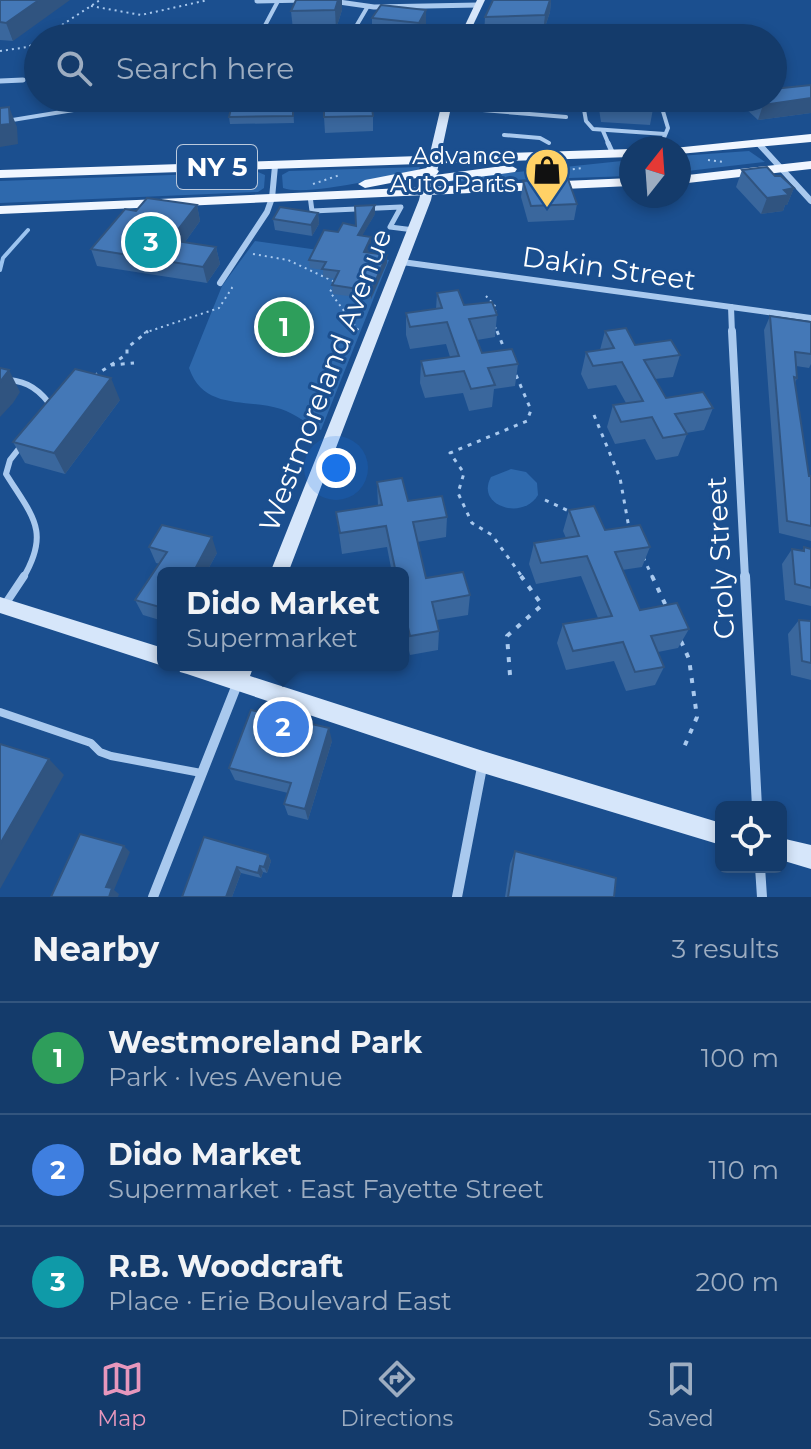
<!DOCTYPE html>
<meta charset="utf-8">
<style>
:root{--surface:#143b6b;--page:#1d4271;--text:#f1f3f6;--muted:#9dadc1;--line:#33557e;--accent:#e797bd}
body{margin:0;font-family:Montserrat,sans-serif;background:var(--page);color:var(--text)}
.controls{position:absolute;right:24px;bottom:24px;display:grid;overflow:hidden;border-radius:12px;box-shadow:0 4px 12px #0003}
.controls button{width:72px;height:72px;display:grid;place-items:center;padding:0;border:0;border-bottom:2px solid var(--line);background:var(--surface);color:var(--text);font:40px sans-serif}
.compass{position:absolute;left:619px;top:136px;width:72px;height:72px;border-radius:50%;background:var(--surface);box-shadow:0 4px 12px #0003;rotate:17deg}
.you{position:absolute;left:336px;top:468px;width:28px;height:28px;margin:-20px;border:6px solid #fff;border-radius:50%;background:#1a73e8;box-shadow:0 0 0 12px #1a73e833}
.badge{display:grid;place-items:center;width:52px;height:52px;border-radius:50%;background:var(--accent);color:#fff;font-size:26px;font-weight:700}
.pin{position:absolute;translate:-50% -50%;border:4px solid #fff;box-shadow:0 2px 8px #0006}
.popup{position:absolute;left:157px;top:567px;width:252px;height:104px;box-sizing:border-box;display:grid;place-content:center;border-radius:12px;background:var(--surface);filter:drop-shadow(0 2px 6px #0005);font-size:26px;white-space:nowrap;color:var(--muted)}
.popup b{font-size:30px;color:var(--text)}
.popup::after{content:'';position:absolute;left:50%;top:100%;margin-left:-16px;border:16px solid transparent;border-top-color:var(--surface)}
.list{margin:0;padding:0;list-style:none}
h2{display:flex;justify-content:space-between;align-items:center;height:104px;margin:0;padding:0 32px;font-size:34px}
h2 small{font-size:26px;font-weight:400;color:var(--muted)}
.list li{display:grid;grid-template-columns:52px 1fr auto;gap:24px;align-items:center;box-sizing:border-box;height:112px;padding:0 32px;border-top:2px solid var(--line)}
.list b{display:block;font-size:30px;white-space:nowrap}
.list p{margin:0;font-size:26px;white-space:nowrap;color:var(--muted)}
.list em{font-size:26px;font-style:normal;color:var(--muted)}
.icon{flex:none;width:44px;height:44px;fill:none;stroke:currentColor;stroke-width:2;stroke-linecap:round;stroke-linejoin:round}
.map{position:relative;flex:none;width:811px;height:897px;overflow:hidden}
.search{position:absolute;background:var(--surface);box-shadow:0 4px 12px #0003;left:24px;right:24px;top:24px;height:88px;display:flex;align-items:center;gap:20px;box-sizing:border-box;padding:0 28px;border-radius:44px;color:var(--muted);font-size:30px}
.sheet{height:440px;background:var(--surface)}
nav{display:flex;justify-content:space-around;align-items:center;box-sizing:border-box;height:112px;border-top:2px solid var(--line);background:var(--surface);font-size:22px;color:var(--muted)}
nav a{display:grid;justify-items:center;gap:4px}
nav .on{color:var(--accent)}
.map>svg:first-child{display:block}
</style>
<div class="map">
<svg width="811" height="897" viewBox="0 0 811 897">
<rect width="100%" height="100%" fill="#1b4f8f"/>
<g fill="#2e69ad">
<polygon points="749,151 765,162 679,172 679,156"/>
<polygon points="631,160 631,176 444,182 450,179"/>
<path d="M420 167 418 171C388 176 307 197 283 188L282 175 289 171Z"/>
<polygon points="258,172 265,175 264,188 258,192 0,203 0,181"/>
<path d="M255 241 389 260 321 430C308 424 295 414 281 409 245 398 204 411 189 368L222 286Z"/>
<path d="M511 469 526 472 537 483 538 495C523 521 475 506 491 477Z"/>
</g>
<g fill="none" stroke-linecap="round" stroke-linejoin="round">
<polyline stroke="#9cc4f0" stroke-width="4" points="0,270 3,258 28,230"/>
<g stroke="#a9c9ee" stroke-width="2" stroke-dasharray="2 4" stroke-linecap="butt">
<polyline points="91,6 141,15 208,0"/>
<polyline points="42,38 100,0"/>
<polyline points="0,51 28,47 38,41"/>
<polyline points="708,160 724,162"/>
<polyline points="543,173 583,168"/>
<polyline points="207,180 231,187"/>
<polyline points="313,184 340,175"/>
<polyline points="253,254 288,260 335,282 330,292 359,331"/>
<polyline points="486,296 496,307 495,312"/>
<polyline points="495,327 498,333"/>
<polyline points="144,333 219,308 232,288 228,286"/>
</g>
<g stroke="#a9c9ee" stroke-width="3" stroke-dasharray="4 6" stroke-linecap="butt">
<polyline points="497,331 506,353"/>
<polyline points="111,365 127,354 127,348 148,331"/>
<polyline points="516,375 531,410 527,421 450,453 464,473 458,493 472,523 492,535 523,578"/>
<polyline points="94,376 111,365 134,363"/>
<polyline points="594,415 620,478 629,528"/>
<polyline points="545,500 571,512"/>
<polyline points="643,557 653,578"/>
</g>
<g stroke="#a9c9ee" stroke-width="4" stroke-dasharray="5 8" stroke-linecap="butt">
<polyline points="652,576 667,608"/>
<polyline points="681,641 689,659 697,717 682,752"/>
<polyline points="510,675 507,636 542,605 521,576"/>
</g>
<g stroke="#a9c9ee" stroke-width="4">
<polyline points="266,38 261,33 278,1"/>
<polyline points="340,38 351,35 368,6"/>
<polyline points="582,98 586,121 593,129 665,134"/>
<polyline points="659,98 668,128 663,140 667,145"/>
<polyline points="446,107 566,117"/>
<polyline points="0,122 92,107 136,106"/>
<polyline points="603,131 609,145"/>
<polyline points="504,135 540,138 549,143"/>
</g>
<g stroke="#a9c9ee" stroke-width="5">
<polyline points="608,143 613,154"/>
<polyline points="666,143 670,148"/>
<polyline points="310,196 312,211 401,207 390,227 414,230"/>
</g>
<g stroke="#a9c9ee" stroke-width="6">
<path d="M0 379C22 380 35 385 49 403V408"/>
<path d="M21 446 10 460 6 474C32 516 51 531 23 578"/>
</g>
<g stroke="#a9c9ee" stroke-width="8">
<polyline points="6,603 24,576"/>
<polyline points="0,712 91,743 100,752 111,756 201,773"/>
</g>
<g stroke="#a9c9ee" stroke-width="5">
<polyline points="257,1 306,0"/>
<polyline points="332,1 374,7 478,5"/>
<polyline points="0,81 23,80"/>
<polyline points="361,101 424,98"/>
<polyline points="285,106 331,103"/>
<polyline points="149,109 239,107"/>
</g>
<g stroke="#a9c9ee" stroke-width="6">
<polyline points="758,143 811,201"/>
<polyline points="402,262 811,318"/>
<polyline points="220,283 267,212 272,198 275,166"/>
<polyline points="731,307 732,333"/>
</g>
<polyline stroke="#a9c9ee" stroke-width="8" points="732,331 745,578"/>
<g stroke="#a9c9ee" stroke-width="10">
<polyline points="745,576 757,807"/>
<polyline points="760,867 762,897"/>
<polyline points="153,897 238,682"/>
<polyline points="457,897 483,762"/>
</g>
<g fill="#d6e6fa" fill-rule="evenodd">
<polygon points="477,0 485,0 467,38 459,38"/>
<polygon points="443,98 453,98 431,200 288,573 270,573 419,200"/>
<polygon points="0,597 163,648 163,665 166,665 163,666 0,613"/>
<polygon points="177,665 216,665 232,670 234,665 254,665 250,676 483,751 721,823 721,845 483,773 187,674 180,672"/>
<polygon points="781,838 811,845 811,869 781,860"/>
</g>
<g fill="#f0f6ff" fill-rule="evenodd">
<polygon points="811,134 811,142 679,154 679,148 674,148"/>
<polygon points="631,149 631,157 0,178 0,170"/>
<polygon points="811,161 811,169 679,184 679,176"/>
<polygon points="510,165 517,169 515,172 435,183 428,179 435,175"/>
<polygon points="432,167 439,171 437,174 365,188 358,184 365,180"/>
<polygon points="631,178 631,186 0,214 0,206"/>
</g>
</g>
<g fill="#3a679d">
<polygon points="0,0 13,41 0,40"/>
<polygon points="493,0 551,0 550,12 543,33 484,36 485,17"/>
<polygon points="342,10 336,29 293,30 291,11"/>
<polygon points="426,10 426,25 419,37 372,32 372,18"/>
<polygon points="811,85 811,113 758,120 744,107 747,98 773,98"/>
<polygon points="526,98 565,98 563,108 525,107"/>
<polygon points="601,98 651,98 653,109 650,125 601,122 599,109"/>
<polygon points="293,105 294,123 230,124 229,117"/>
<polygon points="373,116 373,131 325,133 324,117"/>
<polygon points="742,170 775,176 794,188 787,205 785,205 783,211 761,214 736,187"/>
<polygon points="523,181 577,204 574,220 528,222 521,197"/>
<polygon points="197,205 200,221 185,242 216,247 220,264 207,283 97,266 91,249 136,211"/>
<polygon points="318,213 319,224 312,236 275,230 273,219"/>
<polygon points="375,214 362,235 371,245 368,252 387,263 371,299 333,294 332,285 336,279 323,277 323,270 310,268 309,260 338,232 356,226"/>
<polygon points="437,293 464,305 497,315 495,337 477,340 482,353 518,364 515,386 494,389 492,407 469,411 463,393 425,398 420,383 421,361 450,357 446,344 410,349 406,335 406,313 436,309"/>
<polygon points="770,316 811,322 811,364 809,368 796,366 797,378 795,383 809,476 811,476 811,541 779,533 764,330"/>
<polygon points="605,331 635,345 680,355 673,377 655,379 666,398 713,408 704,430 686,433 687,434 678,456 656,460 645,439 615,444 607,427 613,405 626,403 616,385 588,389 581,374 586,352 600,350"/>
<polygon points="120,400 65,474 25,463 13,442"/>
<polygon points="377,482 408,501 447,517 446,537 417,542 426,578 470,595 468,615 437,620 439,631 438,650 410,655 403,625 403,573 392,573 387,547 342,554 336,512 378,506"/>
<polygon points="569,510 605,530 650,547 642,567 622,570 640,610 689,629 678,648 658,652 664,667 655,685 626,691 614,661 566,670 557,643 563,624 598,618 581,576 536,584 529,564 534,543 566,538 563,531"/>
<polygon points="149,547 217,553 206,573 163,573 163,621 143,615 135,600 160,564 156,563"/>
<polygon points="804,547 811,549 811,606 785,600 782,564 792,549 802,551"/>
<polygon points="799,620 811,621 811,680 791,675 788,634"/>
<polygon points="332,741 308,820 288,815 284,804 288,793 235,780 229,768"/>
<polygon points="204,837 268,855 271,861 267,873 263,872 261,878 241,873 232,897 182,897"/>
<polygon points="515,851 614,897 505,897 510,864"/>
</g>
<g fill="#305480">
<polygon points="39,0 70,0 13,41 6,23"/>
<polygon points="338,0 342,0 342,10 336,29 335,10"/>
<polygon points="550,0 551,0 550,12 543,33 545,15"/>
<polygon points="426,10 426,25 419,37 419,23"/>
<polygon points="811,98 811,113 758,120 763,105"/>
<polygon points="9,107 17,127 18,144 0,147 0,125"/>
<polygon points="794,188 787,205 785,205 783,211 761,214 767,198 784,190"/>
<polygon points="197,205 200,221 175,256 170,240"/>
<polygon points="375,205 375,214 358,243 358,235"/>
<polygon points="318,213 319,224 312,236 311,225"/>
<polygon points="371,237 371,245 364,260 364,252"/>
<polygon points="216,247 220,264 207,283 203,267"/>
<polygon points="387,255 387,263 371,299 371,291"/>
<polygon points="9,370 20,392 13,403 0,417 0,382"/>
<polygon points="111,378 120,400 65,474 54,453"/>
<polygon points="212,537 217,553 206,573 193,573"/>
<polygon points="329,728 332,741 308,820 305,809"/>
<polygon points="49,759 64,775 0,889 0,844"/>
<polygon points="124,846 130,852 114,890 119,894 118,897 109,897 106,887"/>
<polygon points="268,855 271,861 267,873 264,867"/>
<polygon points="260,866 263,872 261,878 258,873"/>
<polygon points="237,867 241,873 232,897 226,897"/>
</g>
<g fill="#4478b7" stroke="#305480" stroke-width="2">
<polygon points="0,0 39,0 6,23 0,22"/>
<polygon points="296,0 338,0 335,10 291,11"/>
<polygon points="493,0 550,0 545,15 485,17"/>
<polygon points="381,5 426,10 419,23 372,18"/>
<polygon points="811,85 811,98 763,105 756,98 773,98 773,89"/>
<polygon points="324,98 371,98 373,116 324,117"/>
<polygon points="603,98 651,98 653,109 604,107"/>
<polygon points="232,104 293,105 293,116 229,117"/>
<polygon points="9,107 10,124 0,125 0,108"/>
<polygon points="767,167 775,176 781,176 794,188 784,190 789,195 767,198 742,170"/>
<polygon points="568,179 577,204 531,206 523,181"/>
<polygon points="147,198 197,205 170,240 216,247 203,267 91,249 125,209 136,211"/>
<polygon points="375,205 358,235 371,237 364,252 387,255 371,291 332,285 339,271 322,269 326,262 309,260 324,230 338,232 343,223 356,226 355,206"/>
<polygon points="280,207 318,213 311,225 273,219"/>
<polygon points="458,290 464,305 492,302 497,315 469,319 482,353 512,349 518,364 488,368 495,385 471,389 464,371 425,376 421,361 459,356 447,322 410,327 406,313 442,308 437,293"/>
<polygon points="770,316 811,322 811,354 795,352 797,378 794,377 809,476 811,476 811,526 787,521"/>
<polygon points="626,328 635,345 671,340 680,355 644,360 666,398 703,392 713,408 675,414 687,434 663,438 652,417 621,422 613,405 643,401 622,362 593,366 586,352 614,348 605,331"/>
<polygon points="0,368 9,370 0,382"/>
<polygon points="75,369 111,378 54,453 13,442"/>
<polygon points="402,478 408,501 442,496 447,517 413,522 426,578 463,572 470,595 432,602 439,631 410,636 403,606 403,573 396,573 386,526 340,533 336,512 382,505 377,482"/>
<polygon points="594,506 605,530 640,525 650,547 615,552 640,610 677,603 689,629 651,636 664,667 635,672 623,642 573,651 563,624 612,616 587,556 541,563 534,543 579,536 569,510"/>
<polygon points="162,525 212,537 193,573 163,573 163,608 135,600 167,552 149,547"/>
<polygon points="804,547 811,549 811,588 795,584 792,549 804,551"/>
<polygon points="223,570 238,573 222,573"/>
<polygon points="799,620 811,621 811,663 802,661"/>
<polygon points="251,710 329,728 305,809 284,804 291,783 229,768"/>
<polygon points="0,744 49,759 0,844"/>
<polygon points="80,834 124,846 106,887 112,888 109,897 51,897"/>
<polygon points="204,837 268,855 264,867 260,866 258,873 237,867 226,897 182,897"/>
<polygon points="515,851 616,878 614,897 508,897"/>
</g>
<defs>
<g id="shop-pin" transform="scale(2.3)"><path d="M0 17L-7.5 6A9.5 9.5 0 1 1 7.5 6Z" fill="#ffd166" stroke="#1b4f8f"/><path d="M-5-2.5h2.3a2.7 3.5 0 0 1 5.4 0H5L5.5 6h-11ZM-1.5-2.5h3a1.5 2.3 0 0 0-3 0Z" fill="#111"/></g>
</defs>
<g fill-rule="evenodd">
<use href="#shop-pin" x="547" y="170"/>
</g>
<g text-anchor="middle" stroke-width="6" stroke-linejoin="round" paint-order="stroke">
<g font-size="24" fill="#fff" stroke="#1b4f8f" text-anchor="end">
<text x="516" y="164">Advance<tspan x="516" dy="28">Auto Parts</tspan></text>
</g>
<rect fill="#1b4f8f" stroke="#bbcadd" stroke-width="2" x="177" y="145" width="80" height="44" rx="6"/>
<g font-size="26" font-weight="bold" fill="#fff">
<text x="217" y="176">NY 5</text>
</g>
<g font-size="28" fill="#fff" stroke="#1b4f8f">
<text transform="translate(609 268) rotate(8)" y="10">Dakin Street</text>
<text transform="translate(325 380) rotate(-69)" y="10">Westmoreland Avenue</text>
<text transform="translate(720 558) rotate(-93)" y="10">Croly Street</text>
</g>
</g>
</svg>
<div class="controls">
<button><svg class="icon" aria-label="locate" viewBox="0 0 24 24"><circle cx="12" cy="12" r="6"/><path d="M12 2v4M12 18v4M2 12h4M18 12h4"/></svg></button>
</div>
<svg class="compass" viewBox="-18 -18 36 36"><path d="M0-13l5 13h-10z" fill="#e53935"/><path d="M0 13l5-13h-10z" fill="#9dadc1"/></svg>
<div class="you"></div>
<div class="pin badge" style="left:284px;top:327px;background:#2e9e5b">1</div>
<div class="pin badge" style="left:283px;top:727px;background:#3f7fe0">2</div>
<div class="popup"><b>Dido Market</b>Supermarket</div>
<div class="pin badge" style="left:151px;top:242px;background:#0f9aa8">3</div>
<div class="search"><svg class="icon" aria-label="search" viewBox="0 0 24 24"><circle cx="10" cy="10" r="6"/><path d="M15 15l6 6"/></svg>Search here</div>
</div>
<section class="sheet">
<h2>Nearby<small>3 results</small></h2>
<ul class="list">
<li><span class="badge" style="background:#2e9e5b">1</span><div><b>Westmoreland Park</b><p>Park · Ives Avenue</p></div><em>100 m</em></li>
<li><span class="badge" style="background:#3f7fe0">2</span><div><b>Dido Market</b><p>Supermarket · East Fayette Street</p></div><em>110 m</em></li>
<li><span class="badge" style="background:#0f9aa8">3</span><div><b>R.B. Woodcraft</b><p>Place · Erie Boulevard East</p></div><em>200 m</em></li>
</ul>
</section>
<nav>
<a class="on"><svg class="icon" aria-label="map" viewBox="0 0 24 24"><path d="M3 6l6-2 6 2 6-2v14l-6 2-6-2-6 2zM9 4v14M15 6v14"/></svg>Map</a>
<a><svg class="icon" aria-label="directions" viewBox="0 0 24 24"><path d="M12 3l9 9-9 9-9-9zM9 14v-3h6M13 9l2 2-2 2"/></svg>Directions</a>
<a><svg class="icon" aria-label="saved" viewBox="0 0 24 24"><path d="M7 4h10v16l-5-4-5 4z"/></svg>Saved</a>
</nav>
